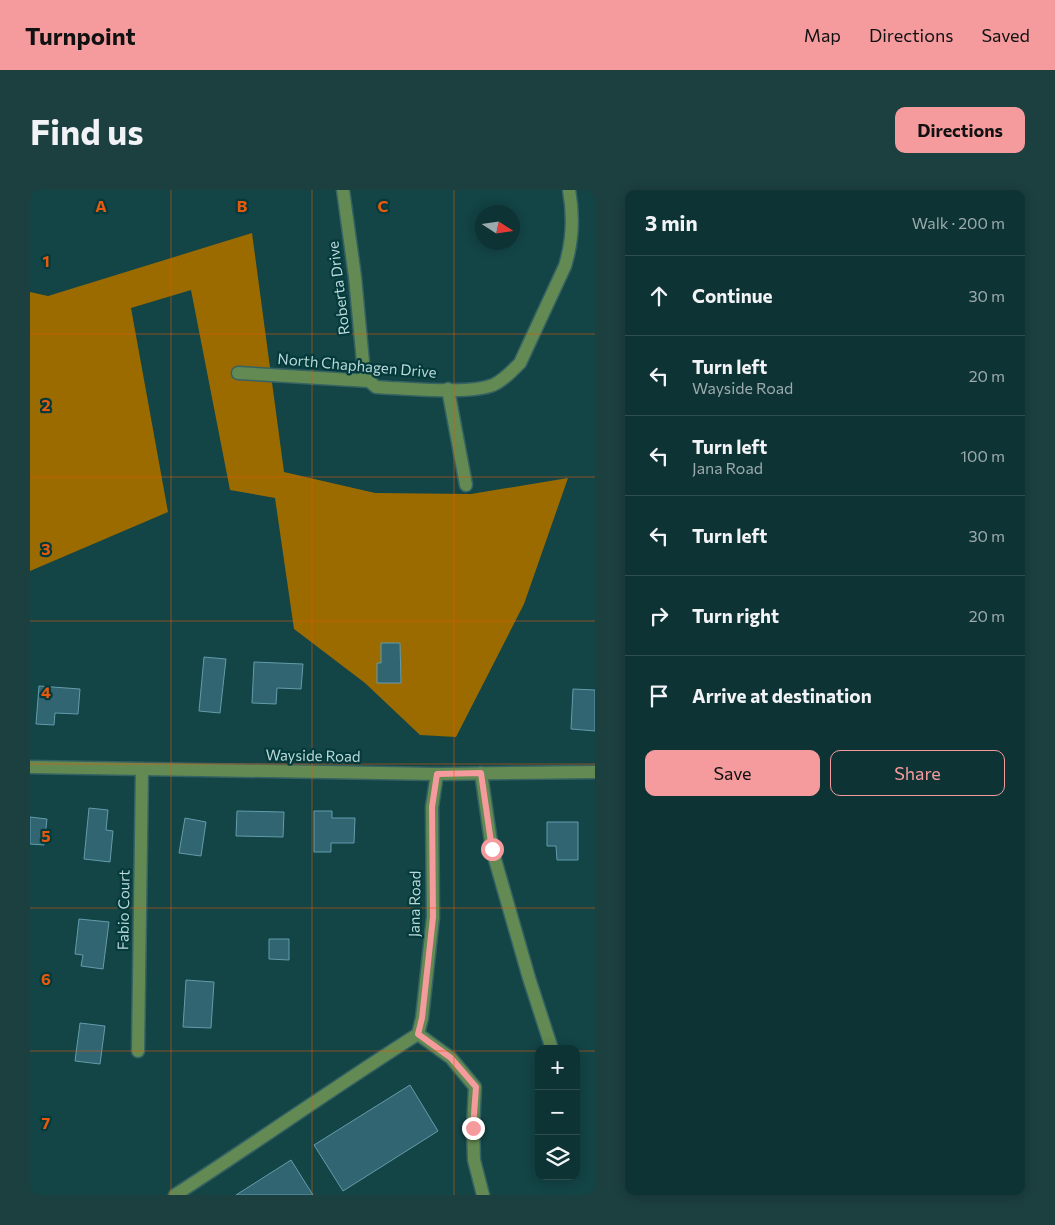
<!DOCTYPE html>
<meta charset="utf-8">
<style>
:root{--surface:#0e3334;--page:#1c3f40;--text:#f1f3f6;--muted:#9baaac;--line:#2e4e4f;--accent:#f59b9e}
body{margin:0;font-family:Commissioner,sans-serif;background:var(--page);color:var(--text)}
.controls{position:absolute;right:15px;bottom:15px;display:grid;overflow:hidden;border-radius:10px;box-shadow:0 2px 12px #0003}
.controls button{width:45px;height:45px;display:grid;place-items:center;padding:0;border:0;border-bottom:1px solid var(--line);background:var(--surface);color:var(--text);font:25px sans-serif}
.compass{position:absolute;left:445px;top:15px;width:45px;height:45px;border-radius:50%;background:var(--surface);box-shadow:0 2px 12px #0003;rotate:102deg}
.stop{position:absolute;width:15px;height:15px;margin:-11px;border:4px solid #f59b9e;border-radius:50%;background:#fff}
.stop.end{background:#f59b9e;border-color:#fff;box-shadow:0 1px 5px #0008}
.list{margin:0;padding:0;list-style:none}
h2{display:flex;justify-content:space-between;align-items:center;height:65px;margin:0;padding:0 20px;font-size:21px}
h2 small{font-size:16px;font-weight:400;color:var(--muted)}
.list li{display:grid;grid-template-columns:32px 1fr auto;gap:15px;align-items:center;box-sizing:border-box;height:80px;padding:0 20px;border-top:1px solid var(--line)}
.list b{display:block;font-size:19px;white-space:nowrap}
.list p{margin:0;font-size:16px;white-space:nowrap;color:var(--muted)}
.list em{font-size:16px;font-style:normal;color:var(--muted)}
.actions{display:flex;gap:10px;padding:15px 20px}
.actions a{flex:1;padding:11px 0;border:1px solid var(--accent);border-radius:10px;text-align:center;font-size:18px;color:var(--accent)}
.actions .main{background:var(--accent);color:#111}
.icon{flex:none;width:28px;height:28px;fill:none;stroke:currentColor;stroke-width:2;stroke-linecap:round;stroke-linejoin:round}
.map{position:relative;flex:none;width:565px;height:1005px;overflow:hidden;border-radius:10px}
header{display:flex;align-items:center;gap:30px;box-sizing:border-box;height:70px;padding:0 25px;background:var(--accent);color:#111}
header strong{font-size:24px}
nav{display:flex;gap:28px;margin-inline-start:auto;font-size:18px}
.intro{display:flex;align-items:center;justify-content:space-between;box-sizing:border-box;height:120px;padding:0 30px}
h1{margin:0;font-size:35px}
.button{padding:12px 22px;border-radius:10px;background:var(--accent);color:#111;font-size:18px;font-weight:700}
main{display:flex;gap:30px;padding:0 30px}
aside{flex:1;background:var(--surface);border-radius:10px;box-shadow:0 2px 12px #0003}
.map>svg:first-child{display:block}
</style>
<header>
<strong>Turnpoint</strong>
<nav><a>Map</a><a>Directions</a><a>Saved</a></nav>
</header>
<div class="intro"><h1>Find us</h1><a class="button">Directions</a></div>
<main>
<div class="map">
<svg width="565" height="1005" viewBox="0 0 565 1005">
<rect width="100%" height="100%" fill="#134446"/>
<polygon fill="#9c6b00" points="222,43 254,282 345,303 441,304 538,288 494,414 426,547 390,545 335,493 264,439 245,308 200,300 161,100 101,118 138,322 0,381 0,102 18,106"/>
<g fill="#316572" stroke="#639cac">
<polygon points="351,453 370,453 371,493 347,493 347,473 351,473"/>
<polygon points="174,467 196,469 190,523 169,521"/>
<polygon points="224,472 273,474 271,499 247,498 246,514 222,513"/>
<polygon points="9,496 50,499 48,524 25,523 24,535 6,534"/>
<polygon points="543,499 565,500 565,541 541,539"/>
<polygon points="59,618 78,620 76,640 83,641 80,672 54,669"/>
<polygon points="207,621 254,622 253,647 206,646"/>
<polygon points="284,621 302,621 302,628 325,628 324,653 301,653 301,662 284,662"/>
<polygon points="0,627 17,629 14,655 0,654"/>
<polygon points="155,628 176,632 171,666 149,663"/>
<polygon points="517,632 548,632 548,670 527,670 526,656 517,656"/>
<polygon points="49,729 79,732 73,779 51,776 53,765 45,764"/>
<polygon points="239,749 259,749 259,770 239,769"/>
<polygon points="156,790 184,792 181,838 153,837"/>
<polygon points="50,833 75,836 70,874 45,871"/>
<polygon points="380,895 408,941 313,1001 284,955"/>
<polygon points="261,970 283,1005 206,1005"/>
</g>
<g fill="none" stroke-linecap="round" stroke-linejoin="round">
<g stroke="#356263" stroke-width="15">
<g id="minor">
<polyline points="313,0 325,87 334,183 339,191"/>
<path d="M208 183 339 191 346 197 361 198C387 199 440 204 463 195 473 191 482 181 490 173L535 76C543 50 544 27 539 0"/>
<polyline points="418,199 436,295"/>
<polyline points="0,577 407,584 565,582"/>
<polyline points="451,583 462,659 499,788 522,859"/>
<polyline points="388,844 392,828 403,727 402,617 407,584"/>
<polyline points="388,844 421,868 445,897 443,938 444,970 453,1005"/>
<polyline points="108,861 112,579"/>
<path d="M145 1005C227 952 306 896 388 844"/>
</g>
</g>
<use href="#minor" stroke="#628a52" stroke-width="12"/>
</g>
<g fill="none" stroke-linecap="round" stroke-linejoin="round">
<polyline stroke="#f59b9e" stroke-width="6" points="443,938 446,897 421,868 388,844 392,828 403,727 402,617 407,584 451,583 462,659"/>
</g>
<path fill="none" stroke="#e8590c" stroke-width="1" stroke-opacity="0.55" d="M141 0V1005M282 0V1005M424 0V1005M0 144H565M0 287H565M0 431H565M0 574H565M0 718H565M0 861H509M546 861H565"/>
<g text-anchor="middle" stroke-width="4.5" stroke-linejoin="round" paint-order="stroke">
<g font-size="15" fill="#bbd9d9" stroke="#043a3b">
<text transform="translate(309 98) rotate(-97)" y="5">Roberta Drive</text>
<text transform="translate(327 176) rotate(5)" y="5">North Chaphagen Drive</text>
<text transform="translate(283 566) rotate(1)" y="5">Wayside Road</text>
<text transform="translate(385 714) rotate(-89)" y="5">Jana Road</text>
<text transform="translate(94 720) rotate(-89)" y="5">Fabio Court</text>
</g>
</g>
<g font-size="16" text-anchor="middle" font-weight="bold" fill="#e8590c" stroke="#043a3b" stroke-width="4.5" stroke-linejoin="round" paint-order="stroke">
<text x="71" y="22">A</text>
<text x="212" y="22">B</text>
<text x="353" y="22">C</text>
<text x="16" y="77">1</text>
<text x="16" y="221">2</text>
<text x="16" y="365">3</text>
<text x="16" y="508">4</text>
<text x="16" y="652">5</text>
<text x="16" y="795">6</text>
<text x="16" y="939">7</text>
</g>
</svg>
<div class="controls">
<button>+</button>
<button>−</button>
<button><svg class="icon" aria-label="layers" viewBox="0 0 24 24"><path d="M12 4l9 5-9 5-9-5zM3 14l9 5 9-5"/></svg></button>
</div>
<svg class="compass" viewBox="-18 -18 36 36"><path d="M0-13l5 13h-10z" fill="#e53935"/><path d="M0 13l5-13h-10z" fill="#9baaac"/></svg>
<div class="stop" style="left:462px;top:659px"></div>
<div class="stop end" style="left:443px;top:938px"></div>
</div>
<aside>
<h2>3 min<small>Walk · 200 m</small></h2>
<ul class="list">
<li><svg class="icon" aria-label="ahead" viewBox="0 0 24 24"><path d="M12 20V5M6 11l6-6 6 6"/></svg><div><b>Continue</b></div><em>30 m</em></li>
<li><svg class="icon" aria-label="left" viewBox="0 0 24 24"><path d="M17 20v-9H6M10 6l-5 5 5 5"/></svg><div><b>Turn left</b><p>Wayside Road</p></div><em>20 m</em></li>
<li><svg class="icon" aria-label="left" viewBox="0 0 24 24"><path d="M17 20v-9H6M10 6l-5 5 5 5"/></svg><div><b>Turn left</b><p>Jana Road</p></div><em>100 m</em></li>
<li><svg class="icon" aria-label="left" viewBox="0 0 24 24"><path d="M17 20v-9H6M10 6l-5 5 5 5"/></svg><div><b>Turn left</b></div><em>30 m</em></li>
<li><svg class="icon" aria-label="right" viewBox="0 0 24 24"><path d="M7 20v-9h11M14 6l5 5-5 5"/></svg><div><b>Turn right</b></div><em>20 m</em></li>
<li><svg class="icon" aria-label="arrive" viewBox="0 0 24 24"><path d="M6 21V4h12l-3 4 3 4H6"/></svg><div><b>Arrive at destination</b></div></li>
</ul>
<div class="actions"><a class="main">Save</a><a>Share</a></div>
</aside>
</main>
